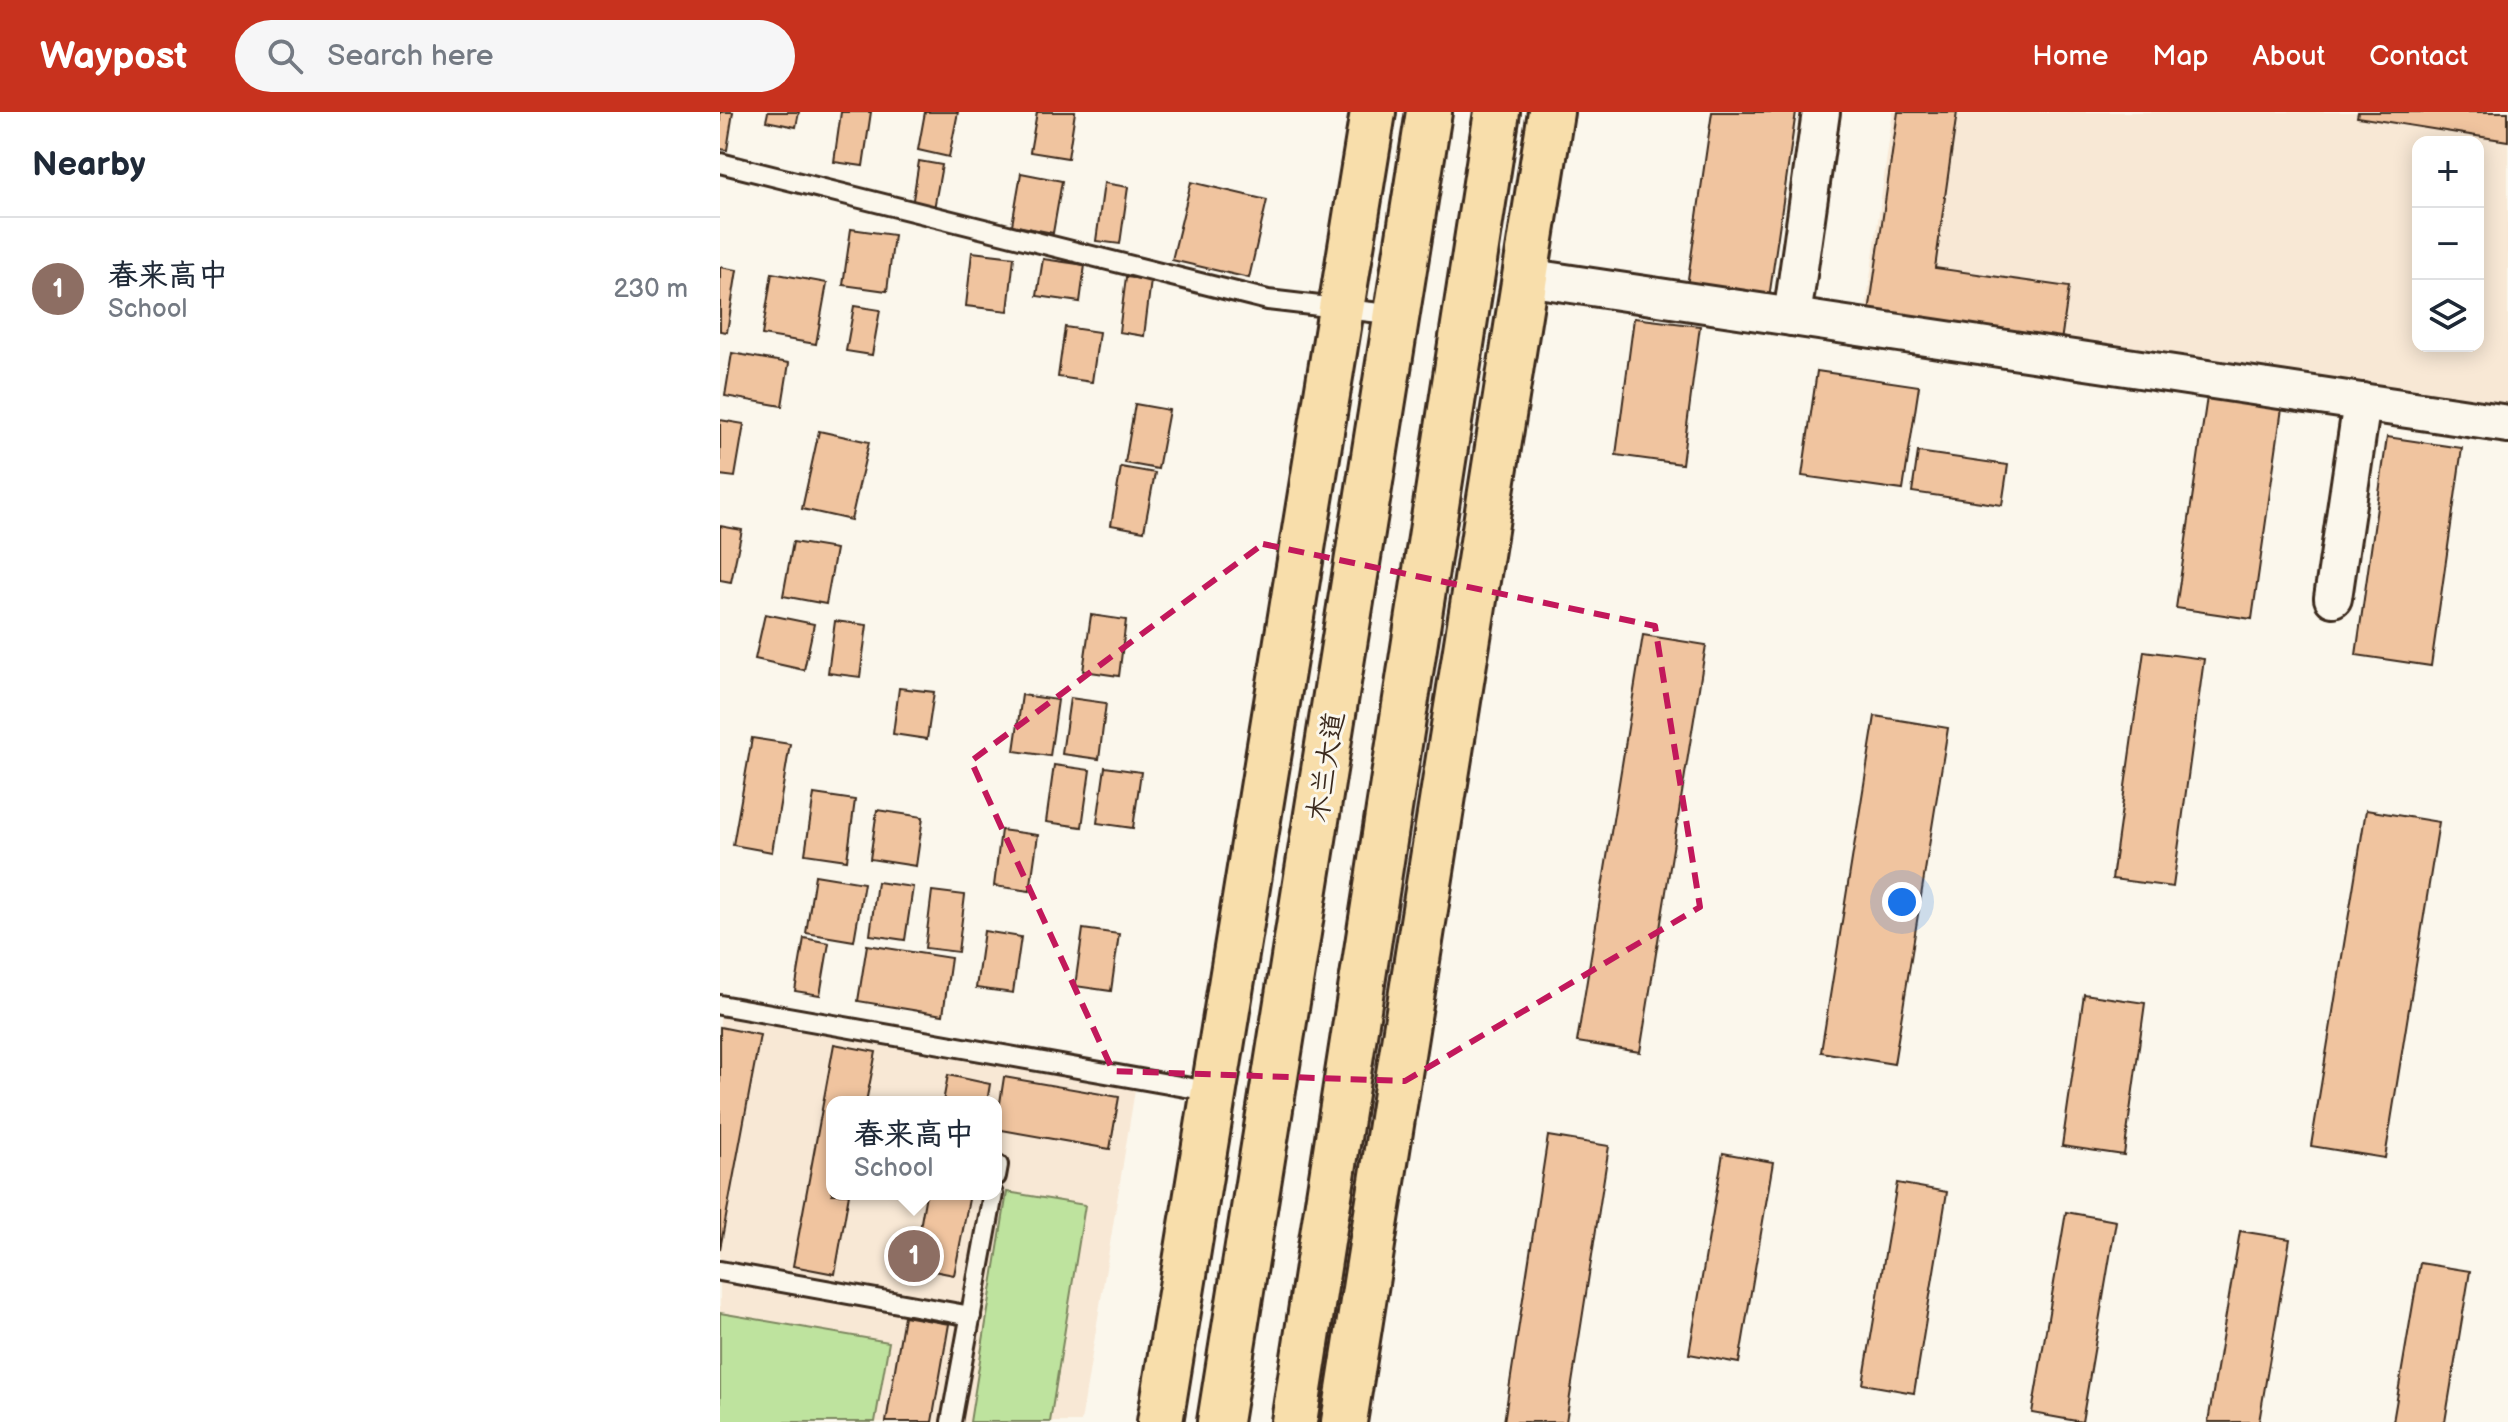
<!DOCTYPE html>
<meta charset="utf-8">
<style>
:root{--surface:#fff;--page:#f6f6f7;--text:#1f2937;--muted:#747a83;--line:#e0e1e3;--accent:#c8321e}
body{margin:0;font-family:"Balsamiq Sans","LXGW WenKai TC",sans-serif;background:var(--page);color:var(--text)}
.controls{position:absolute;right:24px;top:24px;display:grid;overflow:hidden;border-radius:16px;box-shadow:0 4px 20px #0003}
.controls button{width:72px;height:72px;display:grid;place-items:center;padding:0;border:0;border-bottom:2px solid var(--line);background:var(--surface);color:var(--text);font:40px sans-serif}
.you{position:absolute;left:1182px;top:790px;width:28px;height:28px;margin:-20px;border:6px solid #fff;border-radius:50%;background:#1a73e8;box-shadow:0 0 0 12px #1a73e833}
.badge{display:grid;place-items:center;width:52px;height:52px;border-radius:50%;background:var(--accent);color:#fff;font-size:26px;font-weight:700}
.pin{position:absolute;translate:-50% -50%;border:4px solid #fff;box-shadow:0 2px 8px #0006}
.popup{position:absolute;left:106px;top:984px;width:176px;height:104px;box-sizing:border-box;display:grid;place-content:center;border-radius:16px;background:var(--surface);filter:drop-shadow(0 2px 6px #0005);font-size:26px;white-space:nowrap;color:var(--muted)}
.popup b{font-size:30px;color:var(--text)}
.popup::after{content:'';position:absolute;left:50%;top:100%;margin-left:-16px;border:16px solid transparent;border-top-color:var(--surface)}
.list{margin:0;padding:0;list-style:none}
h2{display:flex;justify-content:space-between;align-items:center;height:104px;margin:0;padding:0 32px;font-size:34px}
h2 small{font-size:26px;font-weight:400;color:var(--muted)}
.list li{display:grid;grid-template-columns:52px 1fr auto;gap:24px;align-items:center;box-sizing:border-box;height:144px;padding:0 32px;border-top:2px solid var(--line)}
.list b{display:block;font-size:30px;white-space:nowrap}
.list p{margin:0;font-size:26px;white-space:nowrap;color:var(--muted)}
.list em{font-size:26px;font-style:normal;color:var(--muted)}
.icon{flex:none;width:44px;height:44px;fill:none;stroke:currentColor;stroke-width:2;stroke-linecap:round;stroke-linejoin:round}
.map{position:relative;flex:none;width:1788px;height:1310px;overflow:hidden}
header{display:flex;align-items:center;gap:48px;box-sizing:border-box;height:112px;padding:0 40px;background:var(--accent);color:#fff}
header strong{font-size:38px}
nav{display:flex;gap:44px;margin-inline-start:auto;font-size:28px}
.search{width:560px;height:72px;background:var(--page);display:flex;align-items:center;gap:20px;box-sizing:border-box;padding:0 28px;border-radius:44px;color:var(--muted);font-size:30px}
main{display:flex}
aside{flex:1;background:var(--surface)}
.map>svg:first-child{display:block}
</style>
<header>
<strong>Waypost</strong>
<div class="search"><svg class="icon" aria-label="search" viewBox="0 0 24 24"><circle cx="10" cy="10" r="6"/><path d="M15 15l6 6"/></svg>Search here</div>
<nav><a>Home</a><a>Map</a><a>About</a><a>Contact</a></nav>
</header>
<main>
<aside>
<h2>Nearby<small></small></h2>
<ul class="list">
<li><span class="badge" style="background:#8d6e63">1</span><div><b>春来高中</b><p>School</p></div><em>230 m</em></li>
</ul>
</aside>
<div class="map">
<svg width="1788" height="1310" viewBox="0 0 1788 1310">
<rect width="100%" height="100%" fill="#fbf7ec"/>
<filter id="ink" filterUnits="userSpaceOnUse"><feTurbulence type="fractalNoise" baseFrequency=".0125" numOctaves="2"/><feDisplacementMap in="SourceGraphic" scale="16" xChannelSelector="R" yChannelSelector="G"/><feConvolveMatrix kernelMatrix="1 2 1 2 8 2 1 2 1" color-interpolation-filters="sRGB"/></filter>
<g filter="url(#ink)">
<g fill="#f8e8d5" fill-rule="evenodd">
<path d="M1173 0H1788V303L1144 211ZM1698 30H1758V234H1698Z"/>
<path d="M0 905 415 978 361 1310H0ZM112 990H276V1082H112Z"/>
</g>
<g fill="#bee39e" stroke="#7c865e" stroke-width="2">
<polygon points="287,1080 365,1093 330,1310 250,1310"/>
<polygon points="0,1201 169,1230 155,1310 0,1310"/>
</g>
<g fill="#f0c49f" stroke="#3b2a1e" stroke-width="2">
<polygon points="0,0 13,0 7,38 0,37"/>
<polygon points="48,0 79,0 76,15 46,9"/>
<polygon points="121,0 151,0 143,54 114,50"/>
<polygon points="205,0 238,0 229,45 198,38"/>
<polygon points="317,0 355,0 348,46 310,40"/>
<polygon points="992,0 1076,0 1049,186 967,174"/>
<polygon points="1178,0 1237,0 1215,156 1349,175 1340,236 1148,208"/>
<polygon points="1638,0 1788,0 1788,29 1637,5"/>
<polygon points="199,49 222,53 214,97 192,94"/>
<polygon points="301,61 342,69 333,121 292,113"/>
<polygon points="471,70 547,88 529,166 452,148"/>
<polygon points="384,71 408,75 400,132 376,129"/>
<polygon points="131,117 174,123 167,179 123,173"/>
<polygon points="252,140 294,145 288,199 246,194"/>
<polygon points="323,147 365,153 360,190 317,184"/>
<polygon points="0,155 17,158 7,220 0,219"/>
<polygon points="52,161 107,171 96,232 42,223"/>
<polygon points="406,165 431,168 424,224 399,220"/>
<polygon points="134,194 160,198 152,243 126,239"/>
<polygon points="914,206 980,214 962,352 896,343"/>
<polygon points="345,215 379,220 372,270 338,265"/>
<polygon points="12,241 69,251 62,294 5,284"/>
<polygon points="1097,259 1199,274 1183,378 1082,364"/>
<polygon points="1488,278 1563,289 1532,507 1456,496"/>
<polygon points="415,292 449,298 438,357 405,351"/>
<polygon points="0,308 24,312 15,365 0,363"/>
<polygon points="99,319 149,330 131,408 82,397"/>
<polygon points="1667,325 1742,336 1711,554 1636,543"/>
<polygon points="1198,340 1288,353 1282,393 1192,380"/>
<polygon points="401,355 435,361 424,419 391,413"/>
<polygon points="0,414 22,418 11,470 0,468"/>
<polygon points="73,430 116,437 106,492 63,484"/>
<polygon points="45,502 94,512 84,558 35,547"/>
<polygon points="371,503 406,508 399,564 363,559"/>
<polygon points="115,509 147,513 140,565 108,561"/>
<polygon points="923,523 986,533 920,940 857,930"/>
<polygon points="1424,539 1484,547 1453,775 1392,767"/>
<polygon points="179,576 214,580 207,627 173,622"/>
<polygon points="302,583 338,588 330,644 294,639"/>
<polygon points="350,586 386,591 379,647 342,642"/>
<polygon points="1155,604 1228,616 1174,952 1101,940"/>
<polygon points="32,626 70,632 52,740 13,733"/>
<polygon points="334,653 370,658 362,715 326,710"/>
<polygon points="385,655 421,660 413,716 377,711"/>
<polygon points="94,682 135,688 127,748 85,742"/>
<polygon points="157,698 203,705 196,754 150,747"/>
<polygon points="1646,698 1719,710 1665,1046 1591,1034"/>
<polygon points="281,718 318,723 310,779 274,774"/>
<polygon points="95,763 144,771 134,829 86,821"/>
<polygon points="157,770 193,775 185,828 150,823"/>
<polygon points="212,779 245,783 238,840 205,836"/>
<polygon points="363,817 399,822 391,879 355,874"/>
<polygon points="264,819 301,825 293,881 256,876"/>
<polygon points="84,826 109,831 100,883 75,879"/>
<polygon points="147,833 231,846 223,903 138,889"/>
<polygon points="1364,882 1425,891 1404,1043 1342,1034"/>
<polygon points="0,915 40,923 0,1137"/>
<polygon points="114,932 156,940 146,990 112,990 112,1082 129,1082 115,1162 73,1154"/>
<polygon points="228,963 270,972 267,990 223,990"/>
<polygon points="284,965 399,985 390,1037 276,1017"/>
<polygon points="828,1024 889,1034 846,1310 784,1310"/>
<polygon points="1003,1041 1053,1050 1019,1251 969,1242"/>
<polygon points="1177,1071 1227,1080 1194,1281 1143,1272"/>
<polygon points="206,1082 250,1082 234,1163 193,1155"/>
<polygon points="1346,1100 1396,1109 1362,1310 1312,1301"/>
<polygon points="1520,1119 1570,1127 1539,1310 1488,1310"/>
<polygon points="1700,1151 1750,1159 1725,1310 1673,1310"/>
<polygon points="184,1204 229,1212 212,1310 166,1310"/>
</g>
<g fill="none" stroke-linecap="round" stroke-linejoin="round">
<g stroke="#3b2a1e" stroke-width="24">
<g id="lane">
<polyline points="0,51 548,188 677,203"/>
<polyline points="0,893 494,980"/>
<polyline points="276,1064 278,1053"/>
<polyline points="0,1159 251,1204"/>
<polyline points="231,1310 273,1082"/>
</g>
</g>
<g stroke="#3b2a1e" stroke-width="42">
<g id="street">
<polyline points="805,165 1788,312"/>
<polyline points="1072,205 1101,0"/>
<polyline points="1613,486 1642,290"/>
</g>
</g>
<g stroke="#3b2a1e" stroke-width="50">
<g id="primary">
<polyline points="440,1310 653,0"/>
<polyline points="500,1310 709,0"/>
<polyline points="574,1310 777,0"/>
<polyline points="624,1310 831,0"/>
</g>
</g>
<use href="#lane" stroke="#fbf7ec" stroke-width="18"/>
<use href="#street" stroke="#fbf7ec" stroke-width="36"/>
<use href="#primary" stroke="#f8deab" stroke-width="44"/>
</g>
</g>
<path fill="none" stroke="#c2185b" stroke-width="6" stroke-dasharray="16 10" stroke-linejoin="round" d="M543 432 935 514 980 795 685 969 393 959 251 649Z"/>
<g text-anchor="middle" stroke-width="6" stroke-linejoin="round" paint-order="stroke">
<g font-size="28" fill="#3b2a1e" stroke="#fbf7ec">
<text transform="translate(605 655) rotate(-81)" y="10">木兰大道</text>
</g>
</g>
</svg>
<div class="controls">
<button>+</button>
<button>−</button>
<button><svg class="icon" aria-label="layers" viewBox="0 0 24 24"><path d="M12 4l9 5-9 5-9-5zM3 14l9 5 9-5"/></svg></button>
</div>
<div class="you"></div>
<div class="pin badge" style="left:194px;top:1144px;background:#8d6e63">1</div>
<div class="popup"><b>春来高中</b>School</div>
</div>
</main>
